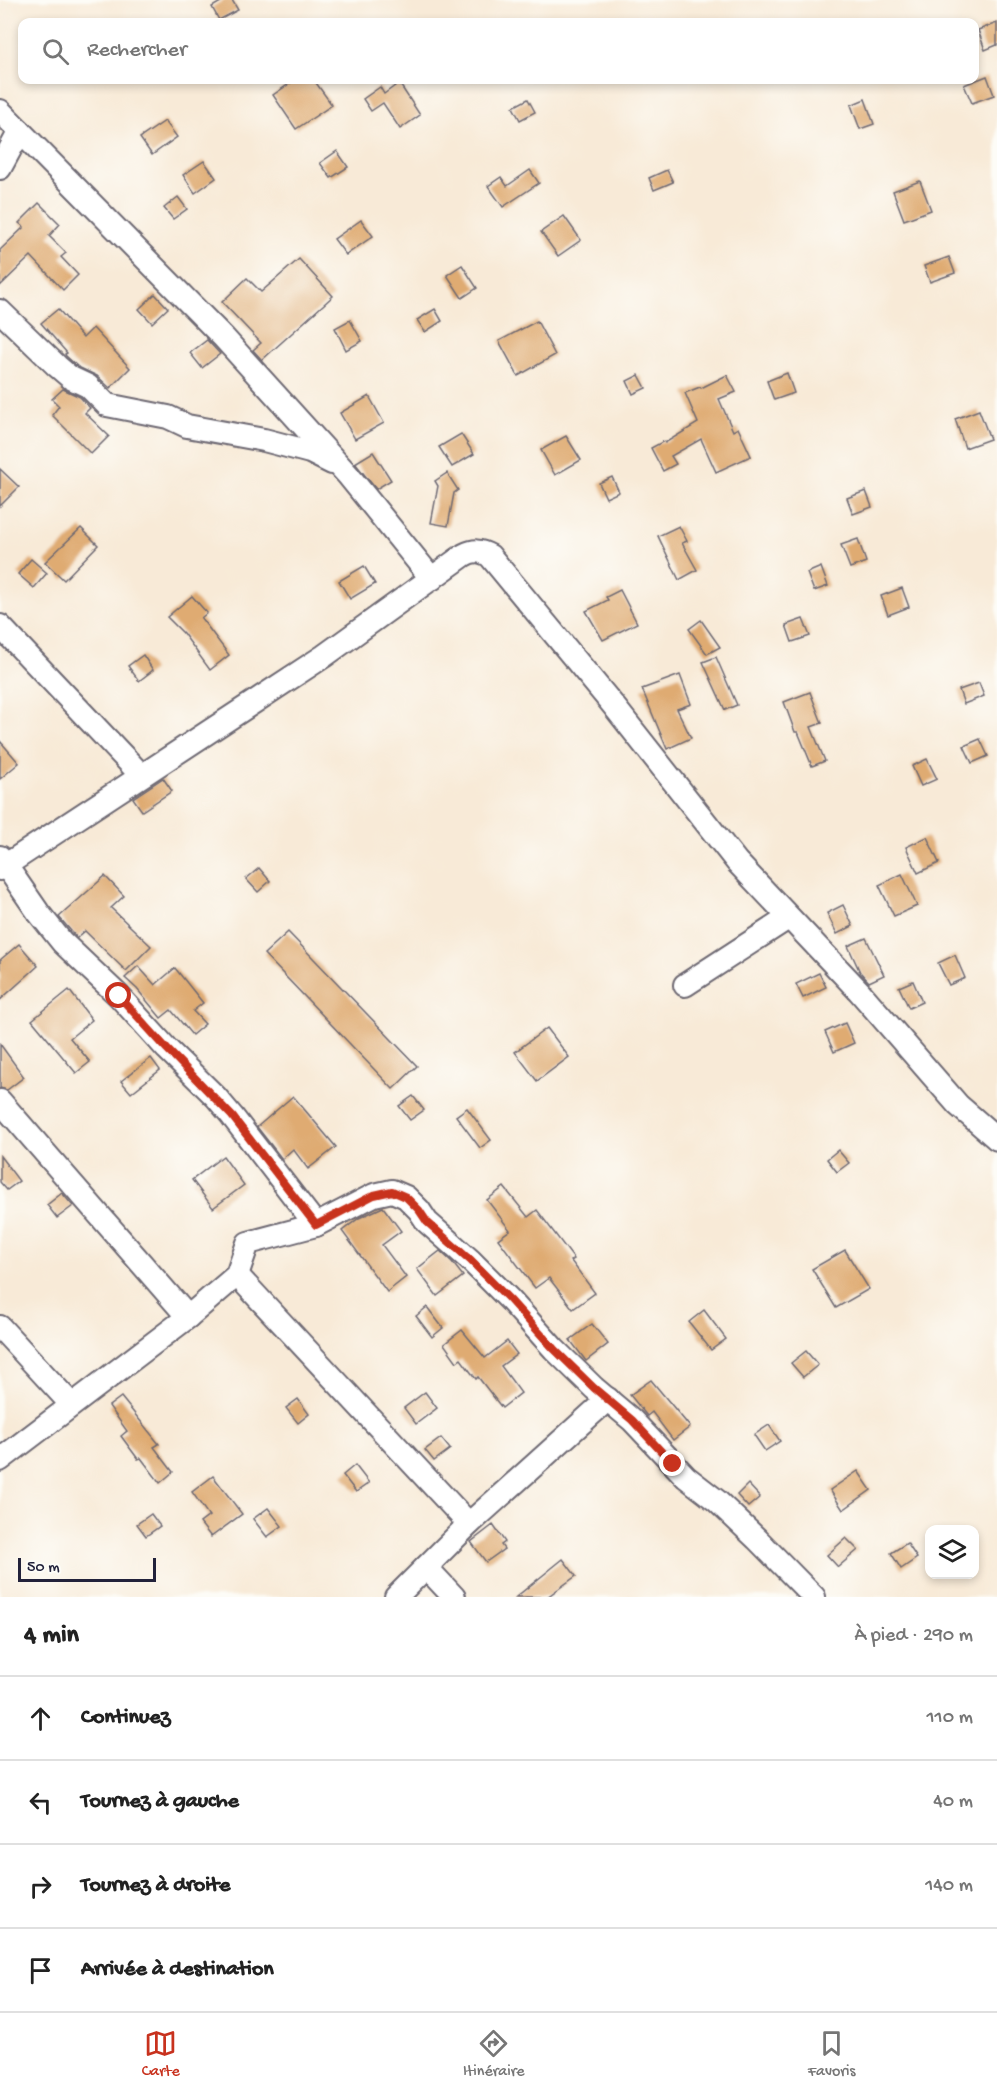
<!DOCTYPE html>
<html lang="fr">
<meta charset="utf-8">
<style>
:root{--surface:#fff;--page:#f6f6f6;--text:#222;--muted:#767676;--line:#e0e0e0;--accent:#c8321e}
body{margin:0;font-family:"Gochi Hand",sans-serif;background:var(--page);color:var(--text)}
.controls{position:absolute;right:18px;bottom:18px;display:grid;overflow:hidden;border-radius:12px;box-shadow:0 3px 9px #0003}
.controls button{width:54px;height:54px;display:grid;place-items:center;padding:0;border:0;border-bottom:2px solid var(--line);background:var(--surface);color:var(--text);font:30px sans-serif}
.scale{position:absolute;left:18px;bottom:15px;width:138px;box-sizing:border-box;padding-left:6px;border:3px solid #22223b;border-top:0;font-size:16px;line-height:21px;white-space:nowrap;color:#22223b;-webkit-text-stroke:4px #fdfcf7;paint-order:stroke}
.stop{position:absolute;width:18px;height:18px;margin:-14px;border:4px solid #c8321e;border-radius:50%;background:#fff}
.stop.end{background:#c8321e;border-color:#fff;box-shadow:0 2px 6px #0008}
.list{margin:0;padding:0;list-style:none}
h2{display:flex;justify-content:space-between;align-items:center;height:78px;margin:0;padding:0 24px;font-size:26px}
h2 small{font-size:20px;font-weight:400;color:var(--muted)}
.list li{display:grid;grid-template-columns:39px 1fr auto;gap:18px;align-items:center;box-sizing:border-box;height:84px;padding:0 24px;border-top:2px solid var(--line)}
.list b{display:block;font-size:22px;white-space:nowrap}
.list em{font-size:20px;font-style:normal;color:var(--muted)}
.icon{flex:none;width:33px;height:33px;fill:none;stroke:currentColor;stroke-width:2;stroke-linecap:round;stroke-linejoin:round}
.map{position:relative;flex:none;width:997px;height:1597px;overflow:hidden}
.search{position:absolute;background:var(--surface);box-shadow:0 3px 9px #0003;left:18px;right:18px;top:18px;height:66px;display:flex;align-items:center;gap:15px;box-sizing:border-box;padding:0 21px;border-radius:12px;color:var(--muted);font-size:22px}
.sheet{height:414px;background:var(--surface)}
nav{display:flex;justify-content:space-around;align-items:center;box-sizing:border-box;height:84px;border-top:2px solid var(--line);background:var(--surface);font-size:16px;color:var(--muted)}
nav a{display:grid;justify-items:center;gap:3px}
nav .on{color:var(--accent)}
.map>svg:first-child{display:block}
</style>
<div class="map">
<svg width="997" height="1597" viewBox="0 0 997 1597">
<rect width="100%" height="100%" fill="#fdfcf7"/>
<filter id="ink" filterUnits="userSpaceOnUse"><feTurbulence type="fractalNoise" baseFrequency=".0167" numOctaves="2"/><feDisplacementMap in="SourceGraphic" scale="12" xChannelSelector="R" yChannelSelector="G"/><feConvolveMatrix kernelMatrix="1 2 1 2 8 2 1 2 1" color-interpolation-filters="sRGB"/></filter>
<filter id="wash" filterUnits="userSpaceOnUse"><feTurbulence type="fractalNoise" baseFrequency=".008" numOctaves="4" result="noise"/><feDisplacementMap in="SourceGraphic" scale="24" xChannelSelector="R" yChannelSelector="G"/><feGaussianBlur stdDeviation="1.35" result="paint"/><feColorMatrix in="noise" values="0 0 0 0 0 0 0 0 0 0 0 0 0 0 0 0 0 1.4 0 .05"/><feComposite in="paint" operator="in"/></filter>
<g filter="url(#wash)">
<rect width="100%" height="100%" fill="#f8ead7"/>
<g id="blocks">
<g fill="#dfab72">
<polygon points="224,0 232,0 238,10 219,20 212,7"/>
<polygon points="997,23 997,45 985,50 978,30"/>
<polygon points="987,76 994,95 972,103 964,85"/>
<polygon points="295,80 314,80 332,105 296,129 273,95"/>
<polygon points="399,83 420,115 400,129 383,103 371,111 363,99 380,87 384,94"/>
<polygon points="528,99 535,112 520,120 513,107"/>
<polygon points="865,99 874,124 860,129 851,105"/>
<polygon points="165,121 177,137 152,155 140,138"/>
<polygon points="337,151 348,167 331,178 320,163"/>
<polygon points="204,161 216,178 195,193 183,175"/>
<polygon points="530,170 539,183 503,207 488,186 501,177 507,186"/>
<polygon points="667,170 673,182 654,190 649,178"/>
<polygon points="920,181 931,210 904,220 893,191"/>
<polygon points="178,197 187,209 173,219 164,208"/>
<polygon points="39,203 60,224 49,236 66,253 61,257 78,275 63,290 31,256 0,286 0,250 24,227 19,223"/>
<polygon points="564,216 581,240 558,256 541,232"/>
<polygon points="361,220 373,236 346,255 334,239"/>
<polygon points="949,257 955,273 930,282 924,266"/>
<polygon points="299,259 333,296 262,360 253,350 261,343 222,302 247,278 261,292"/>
<polygon points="462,265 477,288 462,298 447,275"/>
<polygon points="155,294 168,308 152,323 139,309"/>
<polygon points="58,309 83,338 93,328 130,368 110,388 97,376 78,367 66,356 65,354 67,353 41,323"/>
<polygon points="435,309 442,321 425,332 417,320"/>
<polygon points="350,320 362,341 346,350 335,328"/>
<polygon points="537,321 555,355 518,376 499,341"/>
<polygon points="207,340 220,354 202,368 190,353"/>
<polygon points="787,373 794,393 774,400 767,381"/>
<polygon points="639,375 646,388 633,394 627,381"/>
<polygon points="727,375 736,392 719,399 733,431 738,428 751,456 716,472 701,439 671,456 676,464 663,471 651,448 664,441 665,443 698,423 685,393 700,387 701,388"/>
<polygon points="63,389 80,397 90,408 85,413 109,436 91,454 52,415 59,406 52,399"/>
<polygon points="369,396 384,423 355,439 340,413"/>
<polygon points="979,410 990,439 965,448 955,419"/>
<polygon points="461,434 474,454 452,467 439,447"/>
<polygon points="566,436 581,460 555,475 541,450"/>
<polygon points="373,452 391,480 376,489 355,463"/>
<polygon points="0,469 19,487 0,506"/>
<polygon points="447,473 458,490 454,493 448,526 431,523 438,486 435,481"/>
<polygon points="612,477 619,492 606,498 599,483"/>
<polygon points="866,491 872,507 853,514 847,498"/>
<polygon points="679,526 687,541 682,543 697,570 679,580 658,536"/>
<polygon points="81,528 98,545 64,580 45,562"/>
<polygon points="858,539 866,562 850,568 841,545"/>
<polygon points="31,559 47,573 34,588 18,574"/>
<polygon points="364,566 375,584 350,599 339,581"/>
<polygon points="821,567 828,586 814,591 807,573"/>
<polygon points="902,588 909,607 888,615 881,596"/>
<polygon points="620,590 637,623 603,640 586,611 608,600 606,597"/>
<polygon points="192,596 207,613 201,618 229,655 210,670 183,633 167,617"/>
<polygon points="803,619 810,636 792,642 786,625"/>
<polygon points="701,620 720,647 707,654 689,629"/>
<polygon points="143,655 153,670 139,681 128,666"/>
<polygon points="716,657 737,705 725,710 703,662"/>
<polygon points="680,675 691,704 677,709 691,738 667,749 642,689"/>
<polygon points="979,683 984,696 964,704 959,690"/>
<polygon points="810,692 822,723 811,727 825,761 812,766 798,732 795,732 784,702"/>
<polygon points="980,739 988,756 972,763 964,746"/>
<polygon points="0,741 19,763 0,779"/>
<polygon points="927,759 937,779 921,786 912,766"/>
<polygon points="163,778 172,791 142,811 133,798"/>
<polygon points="927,837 939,863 918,873 906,847"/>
<polygon points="259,868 270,881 258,892 246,879"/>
<polygon points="902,874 917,906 894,916 879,885"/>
<polygon points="105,876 124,896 111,908 151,946 126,971 85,931 77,938 59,917"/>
<polygon points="843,905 853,926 837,934 827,913"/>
<polygon points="288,932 417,1066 393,1089 264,954"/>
<polygon points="866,938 884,975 869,982 860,972 848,946"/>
<polygon points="19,944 38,966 0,1000 0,960"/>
<polygon points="955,955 965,978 949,985 938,963"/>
<polygon points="138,966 155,985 175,968 203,1003 193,1011 205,1024 192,1035 171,1010 161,1018 137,989 125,978"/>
<polygon points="819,973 826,987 803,998 796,984"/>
<polygon points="913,981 922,1002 909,1008 899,987"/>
<polygon points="69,990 92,1020 70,1038 90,1062 76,1073 32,1020"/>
<polygon points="845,1023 854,1043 834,1052 825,1032"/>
<polygon points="547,1028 569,1057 537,1081 515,1052"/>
<polygon points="0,1044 24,1077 7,1090 0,1088"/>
<polygon points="151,1058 160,1070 131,1093 121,1081"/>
<polygon points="293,1096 336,1147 308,1169 293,1149 282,1159 257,1127"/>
<polygon points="413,1096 424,1110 410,1120 399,1106"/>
<polygon points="467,1108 491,1140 480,1148 456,1116"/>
<polygon points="838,1150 849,1163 837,1172 827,1159"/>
<polygon points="0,1156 19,1181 7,1190 0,1182"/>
<polygon points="223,1156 244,1185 213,1208 192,1180"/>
<polygon points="504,1187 528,1217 537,1210 574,1259 571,1261 595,1293 573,1309 549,1278 535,1288 498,1239 510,1230 487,1200"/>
<polygon points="62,1193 73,1206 57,1218 47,1205"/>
<polygon points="383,1207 401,1231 382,1245 406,1277 387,1292 342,1231 359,1218"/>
<polygon points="845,1250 869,1289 836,1308 812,1269"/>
<polygon points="440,1251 452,1262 463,1276 437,1296 417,1269"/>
<polygon points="427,1307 443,1328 432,1337 416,1316"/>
<polygon points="704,1310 726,1339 711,1350 689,1322"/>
<polygon points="592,1324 608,1344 586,1361 570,1340"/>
<polygon points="462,1330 485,1358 507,1341 517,1354 501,1366 521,1393 502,1408 478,1377 476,1379 461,1359 457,1362 444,1344"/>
<polygon points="806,1351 818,1365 803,1377 791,1363"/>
<polygon points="651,1380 690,1427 673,1440 652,1412 647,1416 630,1395"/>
<polygon points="425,1392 437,1408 416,1424 404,1408"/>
<polygon points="121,1397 159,1444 154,1447 173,1472 160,1483 141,1458 138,1459 121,1436 127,1431 109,1406"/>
<polygon points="298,1399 309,1414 298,1423 286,1408"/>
<polygon points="769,1425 780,1441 765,1451 754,1435"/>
<polygon points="441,1438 450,1449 434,1461 425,1450"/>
<polygon points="355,1465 369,1483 356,1492 343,1475"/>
<polygon points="858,1471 871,1490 843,1510 830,1490"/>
<polygon points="213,1476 242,1514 211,1537 200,1523 209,1516 192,1492"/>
<polygon points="748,1484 760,1497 748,1507 737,1495"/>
<polygon points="268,1508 282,1526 267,1537 253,1519"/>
<polygon points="151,1514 160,1526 146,1536 137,1524"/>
<polygon points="493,1525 505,1542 501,1545 504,1549 486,1562 471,1542"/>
<polygon points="846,1538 858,1550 838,1567 827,1555"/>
<polygon points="907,1543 917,1558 901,1569 891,1553"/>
<polygon points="563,1559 576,1576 547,1597 516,1597"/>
</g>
</g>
</g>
<g filter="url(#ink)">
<use href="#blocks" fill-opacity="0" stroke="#6d6872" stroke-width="1.5"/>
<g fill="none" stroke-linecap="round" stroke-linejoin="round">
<g stroke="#6d6872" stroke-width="26">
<g id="minor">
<polyline points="0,111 224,338 348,475 432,579"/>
<polyline points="0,168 20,131"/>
<polyline points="0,311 57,366 71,378 88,386 107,405 168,417 187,426 264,440 310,452 332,463"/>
<polyline points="0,626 141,775"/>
<polyline points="0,857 38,912 62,942 119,996 167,1049 216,1097 232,1116 316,1225"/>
<path d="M0 869 324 656 464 555C474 550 480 550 490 556L613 705 737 862 859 991 958 1105 997 1139"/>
<polyline points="685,985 788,918"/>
<polyline points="0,1101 188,1317"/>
<polyline points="237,1275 469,1524"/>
<polyline points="0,1327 71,1404"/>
<polyline points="0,1460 188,1317 237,1275 248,1243 316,1225 374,1195 392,1191 406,1197 419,1210 427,1222 470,1260 510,1300 554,1349 594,1388 632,1420 686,1477 717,1501 757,1539 814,1597"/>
<polyline points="426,1567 454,1597"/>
<polyline points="396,1597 469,1524 608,1399"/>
</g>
</g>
<use href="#minor" stroke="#fff" stroke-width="22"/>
</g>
</g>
<g fill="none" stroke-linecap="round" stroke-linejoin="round" filter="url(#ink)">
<polyline stroke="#c8321e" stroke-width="8" points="119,996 167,1049 232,1116 316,1225 374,1195 392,1191 406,1197 419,1210 427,1222 470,1260 510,1300 554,1349 594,1388 632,1420 673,1464"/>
</g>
</svg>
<div class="controls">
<button><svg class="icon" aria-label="layers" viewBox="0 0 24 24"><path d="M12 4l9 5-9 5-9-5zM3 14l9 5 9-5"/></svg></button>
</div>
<div class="scale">50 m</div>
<div class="stop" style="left:119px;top:996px"></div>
<div class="stop end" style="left:673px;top:1464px"></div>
<div class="search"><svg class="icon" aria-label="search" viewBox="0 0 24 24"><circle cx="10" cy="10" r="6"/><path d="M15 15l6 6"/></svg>Rechercher</div>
</div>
<section class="sheet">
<h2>4 min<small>À pied · 290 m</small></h2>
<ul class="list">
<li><svg class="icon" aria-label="ahead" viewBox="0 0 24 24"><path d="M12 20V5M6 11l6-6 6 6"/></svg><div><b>Continuez</b></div><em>110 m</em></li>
<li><svg class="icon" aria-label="left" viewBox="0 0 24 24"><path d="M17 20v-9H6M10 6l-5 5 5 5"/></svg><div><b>Tournez à gauche</b></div><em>40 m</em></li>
<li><svg class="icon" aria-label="right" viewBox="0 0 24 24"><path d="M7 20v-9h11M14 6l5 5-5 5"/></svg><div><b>Tournez à droite</b></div><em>140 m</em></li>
<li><svg class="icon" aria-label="arrive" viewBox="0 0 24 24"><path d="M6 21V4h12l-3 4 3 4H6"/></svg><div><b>Arrivée à destination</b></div></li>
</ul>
</section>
<nav>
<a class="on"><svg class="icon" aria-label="map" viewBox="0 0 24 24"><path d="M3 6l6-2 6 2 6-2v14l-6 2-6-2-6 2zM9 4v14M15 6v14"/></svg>Carte</a>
<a><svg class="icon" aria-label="directions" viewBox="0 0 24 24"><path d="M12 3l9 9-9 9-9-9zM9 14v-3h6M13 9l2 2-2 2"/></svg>Itinéraire</a>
<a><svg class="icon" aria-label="saved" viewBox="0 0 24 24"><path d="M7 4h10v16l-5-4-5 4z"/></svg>Favoris</a>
</nav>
